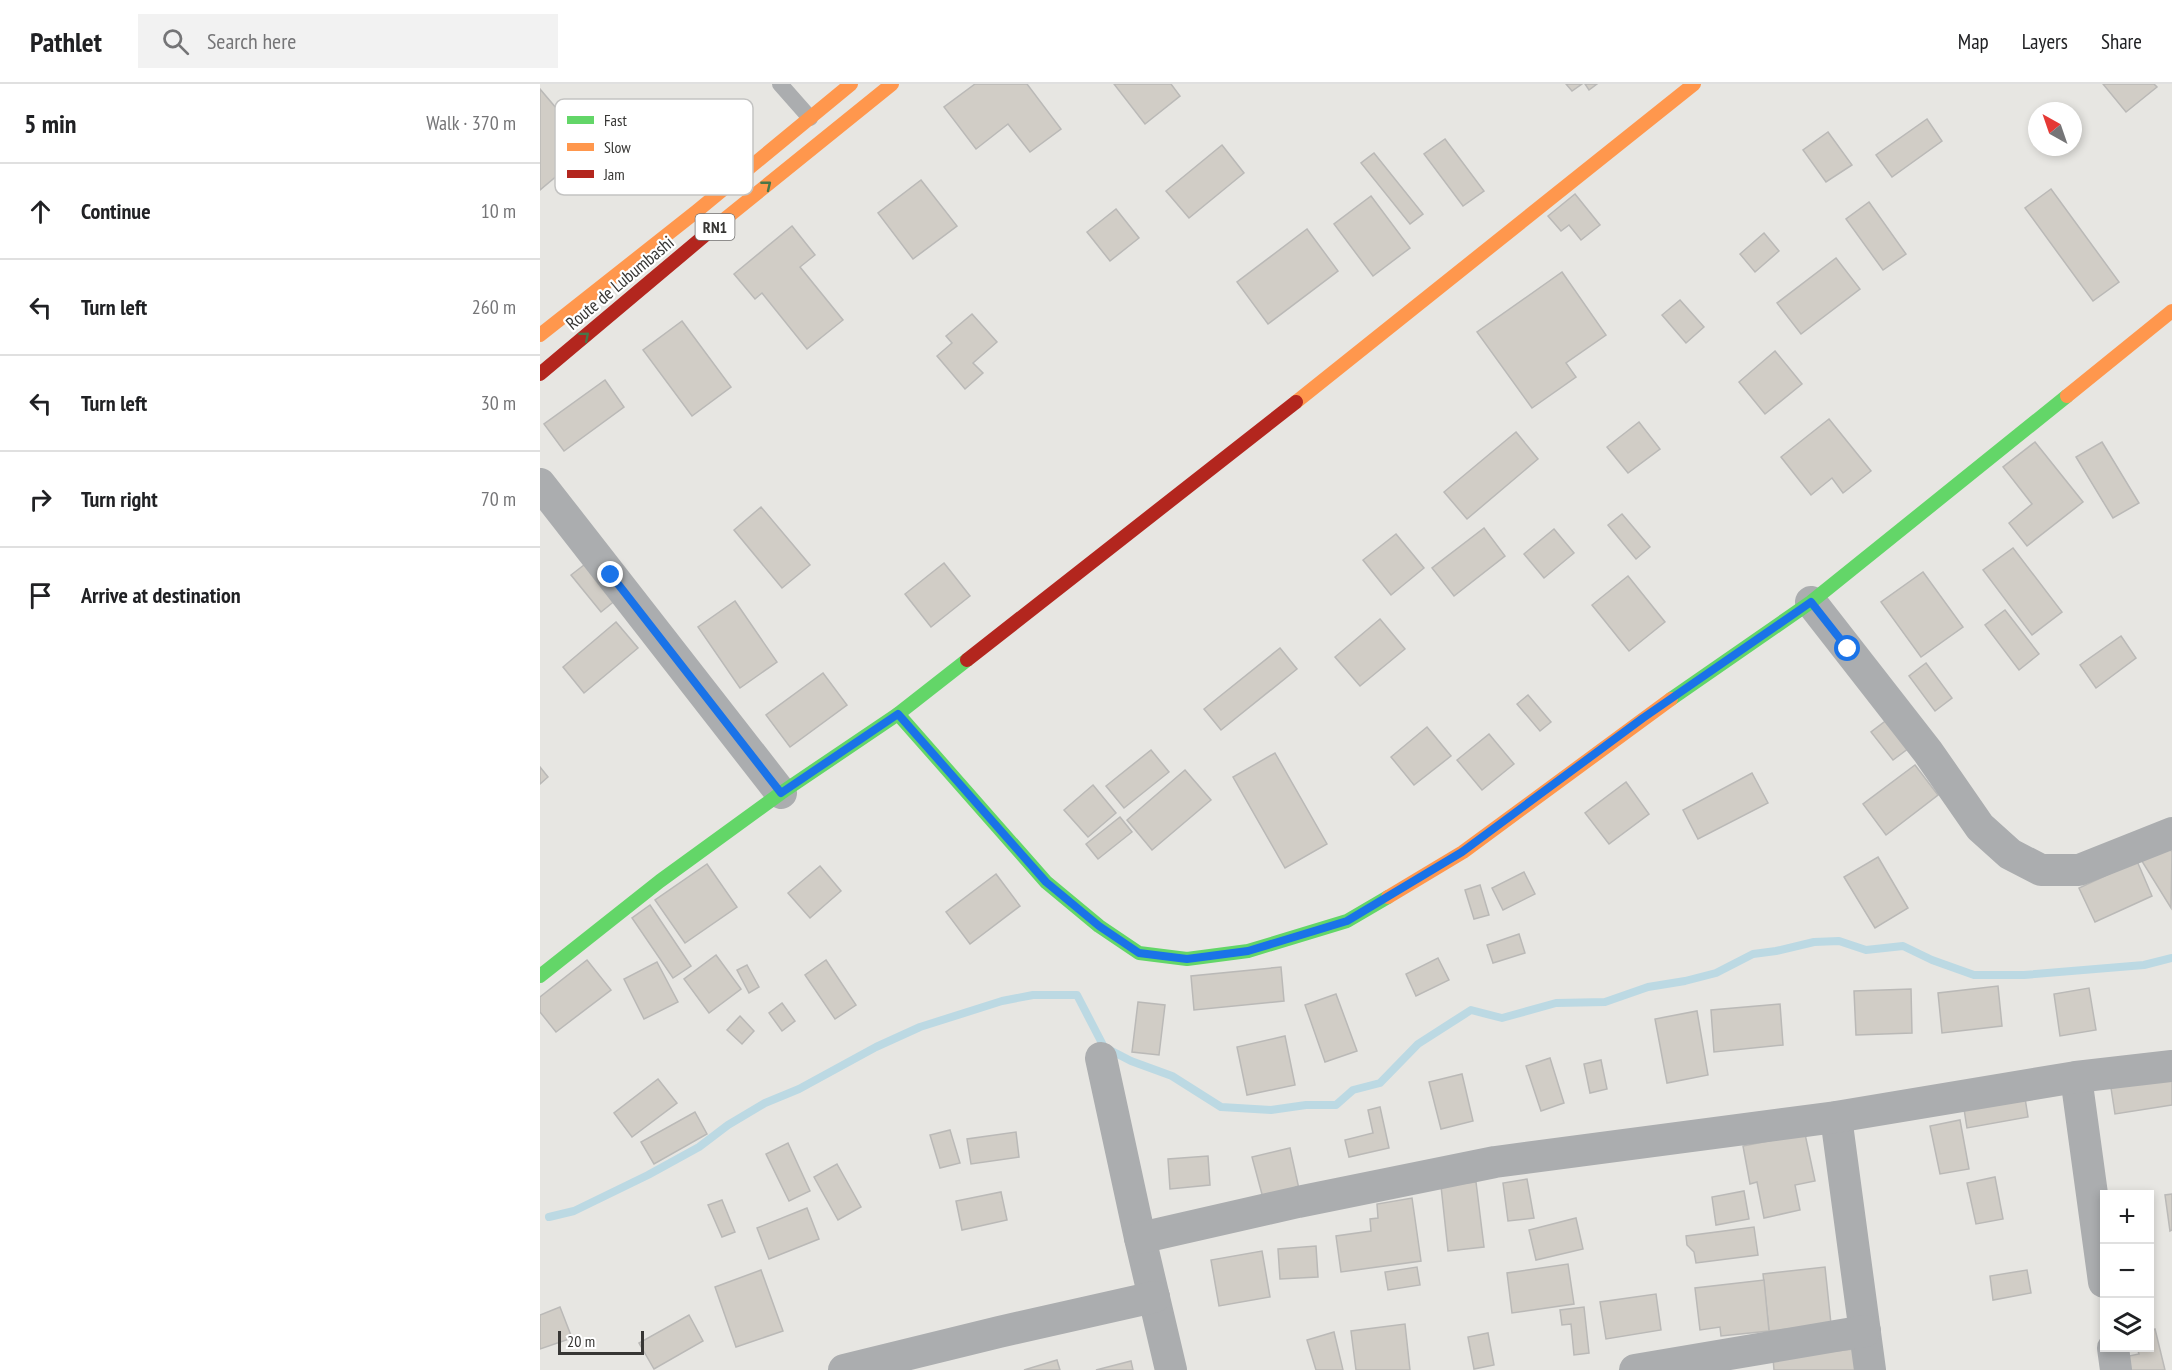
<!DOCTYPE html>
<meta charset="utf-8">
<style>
:root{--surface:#fff;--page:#f2f2f2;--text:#202124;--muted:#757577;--line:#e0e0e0}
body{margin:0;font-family:"PT Sans Narrow",sans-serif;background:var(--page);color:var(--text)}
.controls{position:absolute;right:18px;bottom:18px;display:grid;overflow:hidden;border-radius:0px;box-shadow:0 3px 9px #0003}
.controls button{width:54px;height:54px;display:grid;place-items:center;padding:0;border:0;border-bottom:2px solid var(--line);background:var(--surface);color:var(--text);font:30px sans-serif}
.compass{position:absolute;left:1488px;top:18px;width:54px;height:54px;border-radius:50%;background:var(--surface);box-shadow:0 3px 9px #0003;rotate:320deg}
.scale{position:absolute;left:18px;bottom:15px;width:86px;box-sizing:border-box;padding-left:6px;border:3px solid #373634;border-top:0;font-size:16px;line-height:21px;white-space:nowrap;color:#373634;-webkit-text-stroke:4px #fff;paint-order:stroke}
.stop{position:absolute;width:18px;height:18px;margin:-14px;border:4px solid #1a73e8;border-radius:50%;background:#fff}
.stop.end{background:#1a73e8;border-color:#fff;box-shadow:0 2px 6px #0008}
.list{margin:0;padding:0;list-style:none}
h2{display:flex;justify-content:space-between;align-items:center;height:78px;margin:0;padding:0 24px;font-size:26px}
h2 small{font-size:20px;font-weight:400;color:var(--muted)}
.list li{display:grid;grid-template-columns:39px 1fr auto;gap:18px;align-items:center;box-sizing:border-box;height:96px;padding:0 24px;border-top:2px solid var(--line)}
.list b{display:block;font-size:22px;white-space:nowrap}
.list em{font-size:20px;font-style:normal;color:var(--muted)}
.icon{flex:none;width:33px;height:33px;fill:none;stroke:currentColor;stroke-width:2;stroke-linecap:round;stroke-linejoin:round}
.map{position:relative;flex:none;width:1632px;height:1286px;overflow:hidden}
header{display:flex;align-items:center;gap:36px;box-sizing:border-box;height:84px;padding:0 30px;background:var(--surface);border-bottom:2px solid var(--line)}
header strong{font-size:28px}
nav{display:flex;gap:33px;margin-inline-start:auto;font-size:21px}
.search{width:420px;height:54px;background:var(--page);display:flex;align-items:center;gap:15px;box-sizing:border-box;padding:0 21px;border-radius:0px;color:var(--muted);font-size:22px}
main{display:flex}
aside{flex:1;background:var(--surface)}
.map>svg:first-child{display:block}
</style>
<header>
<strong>Pathlet</strong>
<div class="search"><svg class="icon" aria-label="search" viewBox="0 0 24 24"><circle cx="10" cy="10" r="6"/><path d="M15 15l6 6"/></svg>Search here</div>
<nav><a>Map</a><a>Layers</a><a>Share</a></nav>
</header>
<main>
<aside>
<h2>5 min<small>Walk · 370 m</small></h2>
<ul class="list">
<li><svg class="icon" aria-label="ahead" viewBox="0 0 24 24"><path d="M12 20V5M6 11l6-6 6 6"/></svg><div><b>Continue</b></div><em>10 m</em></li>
<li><svg class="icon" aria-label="left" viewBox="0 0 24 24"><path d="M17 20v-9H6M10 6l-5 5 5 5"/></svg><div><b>Turn left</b></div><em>260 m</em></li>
<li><svg class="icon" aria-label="left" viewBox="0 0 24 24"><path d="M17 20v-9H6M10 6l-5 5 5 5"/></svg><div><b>Turn left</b></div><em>30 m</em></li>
<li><svg class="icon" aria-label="right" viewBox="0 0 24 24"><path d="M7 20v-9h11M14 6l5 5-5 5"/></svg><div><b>Turn right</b></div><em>70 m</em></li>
<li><svg class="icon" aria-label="arrive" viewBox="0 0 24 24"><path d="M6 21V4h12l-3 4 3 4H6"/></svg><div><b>Arrive at destination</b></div></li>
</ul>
</aside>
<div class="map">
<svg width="1632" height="1286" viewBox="0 0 1632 1286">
<rect width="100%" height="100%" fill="#e7e6e2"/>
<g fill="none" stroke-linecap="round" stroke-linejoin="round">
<polyline stroke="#bcd9e3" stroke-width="8" points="9,1133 34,1127 108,1091 159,1063 188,1041 225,1019 259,1005 336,963 380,943 462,917 493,911 537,911 564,963 591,977 632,992 681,1023 731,1026 766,1021 796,1021 813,1006 840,999 878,960 931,926 962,934 1016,919 1065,918 1108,903 1145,897 1176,889 1213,870 1236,867 1274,858 1299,857 1326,866 1363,862 1392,876 1434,891 1484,891 1604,881 1632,874"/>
</g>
<g fill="#d1cdc6" stroke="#bab9b7" stroke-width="1.5">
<polygon points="435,0 487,0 521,45 490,68 468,40 436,65 404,23"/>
<polygon points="574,0 631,0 640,12 605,40"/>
<polygon points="1026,0 1042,0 1032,7"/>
<polygon points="1045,0 1057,0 1049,6"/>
<polygon points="1563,0 1614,0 1617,3 1586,28"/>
<polygon points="0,5 50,64 0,106"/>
<polygon points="1387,35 1402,57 1352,93 1336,71"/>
<polygon points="1288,48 1312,81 1286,98 1263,66"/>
<polygon points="905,55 944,107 923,122 884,70"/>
<polygon points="682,61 704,89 649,134 626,107"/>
<polygon points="834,69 883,130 870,140 821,79"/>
<polygon points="381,96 417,142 373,175 338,129"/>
<polygon points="1511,105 1579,198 1553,217 1485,124"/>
<polygon points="1035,110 1060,141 1041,156 1029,141 1021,147 1008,132"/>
<polygon points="831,112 870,164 833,192 794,140"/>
<polygon points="1329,118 1366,170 1343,186 1306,135"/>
<polygon points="576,125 599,154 570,177 547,148"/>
<polygon points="252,142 275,171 260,183 303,236 267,265 222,209 215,215 194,190"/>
<polygon points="767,145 798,187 728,240 697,198"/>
<polygon points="1224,149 1239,167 1215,188 1200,170"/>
<polygon points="1296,174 1320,205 1261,250 1237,219"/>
<polygon points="1022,188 1066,251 1026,279 1036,293 992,324 937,248"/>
<polygon points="1140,216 1164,243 1146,259 1122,231"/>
<polygon points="432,230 457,258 433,279 443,289 425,305 397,272 412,259 406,252"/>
<polygon points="142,237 191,303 152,332 103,266"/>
<polygon points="1235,267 1262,300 1225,330 1199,298"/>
<polygon points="65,296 84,323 24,367 4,340"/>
<polygon points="1289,335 1331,387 1303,409 1292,394 1271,411 1241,373"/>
<polygon points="1099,338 1120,365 1088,389 1067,363"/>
<polygon points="976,348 998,375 927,435 904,408"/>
<polygon points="1495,358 1543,418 1487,462 1469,439 1492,420 1463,383"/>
<polygon points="1562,358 1599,419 1573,434 1536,373"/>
<polygon points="221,423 270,481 242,504 194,446"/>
<polygon points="1082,430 1110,463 1096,475 1068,441"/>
<polygon points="944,444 965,472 914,512 892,484"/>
<polygon points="1014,445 1034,469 1004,494 984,470"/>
<polygon points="856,450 884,484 851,511 823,476"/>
<polygon points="1473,464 1522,528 1492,551 1443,486"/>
<polygon points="53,474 82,511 61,528 31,491"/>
<polygon points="404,479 430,512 391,543 365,510"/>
<polygon points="1383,488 1423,543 1381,573 1341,518"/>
<polygon points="1088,492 1125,538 1089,567 1052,521"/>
<polygon points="195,517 237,578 200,604 158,543"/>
<polygon points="1465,526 1499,570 1479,586 1445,541"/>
<polygon points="840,535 865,565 820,602 795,573"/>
<polygon points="76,538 98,564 44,609 23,583"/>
<polygon points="1581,552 1596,574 1556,604 1540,581"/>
<polygon points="740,564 757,585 681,646 664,625"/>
<polygon points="1386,579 1412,614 1395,627 1369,592"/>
<polygon points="283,589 307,621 250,663 226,631"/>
<polygon points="988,611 1011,638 1000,647 977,620"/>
<polygon points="1352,632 1373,661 1353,676 1331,648"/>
<polygon points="887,643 911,672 874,701 851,673"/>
<polygon points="949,650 974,680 942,706 917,676"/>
<polygon points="611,666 629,688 584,724 566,702"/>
<polygon points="735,669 787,760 745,784 693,693"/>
<polygon points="1375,681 1398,711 1346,751 1323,720"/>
<polygon points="0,683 8,693 0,700"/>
<polygon points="645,686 671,716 612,766 587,736"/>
<polygon points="1212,689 1228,719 1158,755 1143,726"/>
<polygon points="1086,698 1109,730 1069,760 1045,729"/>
<polygon points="553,701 576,729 548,753 524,726"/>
<polygon points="580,733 592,748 558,775 546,760"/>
<polygon points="1626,758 1632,768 1631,824 1600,774"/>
<polygon points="1338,773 1368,824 1335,844 1304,793"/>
<polygon points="1597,777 1612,812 1555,838 1539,804"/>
<polygon points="167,780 197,823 145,859 115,816"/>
<polygon points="280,782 301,807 270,834 248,809"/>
<polygon points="984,788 995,810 963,826 952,804"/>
<polygon points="456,790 480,822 430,860 406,828"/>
<polygon points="940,801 949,831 934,835 925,806"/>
<polygon points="110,821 151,882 133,894 92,834"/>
<polygon points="979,850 985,869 953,879 947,861"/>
<polygon points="176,871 201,905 169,929 144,895"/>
<polygon points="898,874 909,896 876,912 866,890"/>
<polygon points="47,876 71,906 16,948 0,928 0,913"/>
<polygon points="286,876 316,921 295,935 265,891"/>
<polygon points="117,878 138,918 104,935 84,895"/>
<polygon points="207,881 219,903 209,909 197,886"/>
<polygon points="741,883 744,917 654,926 651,892"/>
<polygon points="1458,902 1462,942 1402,949 1398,909"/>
<polygon points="1549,904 1556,946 1520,952 1514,910"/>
<polygon points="1371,905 1372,949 1316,951 1314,907"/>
<polygon points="796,910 817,967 785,978 765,921"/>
<polygon points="598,918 625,921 619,971 592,968"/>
<polygon points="242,919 255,937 242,947 229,929"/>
<polygon points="1240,920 1243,961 1174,968 1171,926"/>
<polygon points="1157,927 1168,991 1127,999 1115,935"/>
<polygon points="200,932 214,947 202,960 187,946"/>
<polygon points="745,952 755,1001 707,1011 697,963"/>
<polygon points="1010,974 1024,1019 1001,1027 986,982"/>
<polygon points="1061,976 1067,1005 1050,1009 1044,980"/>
<polygon points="922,990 933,1037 901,1045 889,998"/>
<polygon points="118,995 137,1019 92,1053 74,1029"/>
<polygon points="1632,995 1632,1021 1575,1030 1571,1004"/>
<polygon points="1485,1014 1488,1033 1427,1044 1424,1025"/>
<polygon points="840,1023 849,1064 809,1073 805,1056 833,1049 828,1026"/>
<polygon points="155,1028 167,1050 114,1080 101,1058"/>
<polygon points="1420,1036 1429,1085 1400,1090 1390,1042"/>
<polygon points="410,1046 420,1079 400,1084 390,1051"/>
<polygon points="476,1048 479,1073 431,1080 427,1055"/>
<polygon points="1265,1050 1275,1097 1255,1101 1260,1126 1224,1134 1217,1098 1210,1100 1203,1062"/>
<polygon points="248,1059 270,1107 249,1117 226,1070"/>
<polygon points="750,1064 759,1105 723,1114 712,1073"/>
<polygon points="668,1072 670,1101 630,1105 628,1075"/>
<polygon points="297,1080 321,1123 298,1136 274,1093"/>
<polygon points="1455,1093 1463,1135 1436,1140 1427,1099"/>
<polygon points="987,1095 994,1134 968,1137 963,1099"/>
<polygon points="936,1098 944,1163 908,1167 901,1102"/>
<polygon points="1204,1107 1209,1135 1176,1141 1172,1113"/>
<polygon points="461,1108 467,1136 422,1146 416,1117"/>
<polygon points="1632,1110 1632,1146 1630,1147 1625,1111"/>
<polygon points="872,1114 881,1177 801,1188 796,1152 831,1147 830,1135 838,1134 837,1120"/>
<polygon points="182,1116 195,1148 182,1153 168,1121"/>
<polygon points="267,1124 279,1155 229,1175 217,1144"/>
<polygon points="1036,1134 1043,1165 996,1176 989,1146"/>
<polygon points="1214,1143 1218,1171 1156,1179 1154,1168 1147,1161 1146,1152"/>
<polygon points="776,1162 778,1193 740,1195 738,1165"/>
<polygon points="722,1167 730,1213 679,1222 671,1176"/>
<polygon points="1028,1180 1034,1220 972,1229 967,1189"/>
<polygon points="877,1183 880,1201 848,1206 845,1188"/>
<polygon points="1285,1183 1291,1240 1229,1247 1223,1190"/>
<polygon points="221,1186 243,1247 196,1263 175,1203"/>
<polygon points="1487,1186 1491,1209 1453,1216 1450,1192"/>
<polygon points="1224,1196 1229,1247 1181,1252 1180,1243 1160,1246 1155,1204"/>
<polygon points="1116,1210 1121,1246 1066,1255 1060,1218"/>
<polygon points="20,1223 32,1254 0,1265 0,1231"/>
<polygon points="1044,1223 1049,1269 1034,1271 1031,1240 1022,1241 1020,1226"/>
<polygon points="149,1231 163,1257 114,1285 99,1259"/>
<polygon points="865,1240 870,1286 816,1286 811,1247"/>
<polygon points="1615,1245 1625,1286 1587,1286 1584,1273 1599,1270 1597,1264 1610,1264 1610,1247"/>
<polygon points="794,1248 803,1286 776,1286 767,1256"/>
<polygon points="948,1249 954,1281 934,1285 928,1253"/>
<polygon points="1314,1265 1316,1286 1234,1286 1233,1274"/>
<polygon points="517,1276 520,1286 484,1286"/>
<polygon points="591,1277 593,1286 556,1286"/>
</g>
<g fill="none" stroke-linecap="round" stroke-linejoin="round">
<polyline stroke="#abadaf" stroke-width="16" points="240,0 270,34"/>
<g stroke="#abadaf" stroke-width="32">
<polyline points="0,400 241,709"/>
<polyline points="1271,518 1388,668 1440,743 1470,770 1501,786 1539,786 1632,749"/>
<polyline points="561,974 600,1154 631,1286"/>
<polyline points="1536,993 1564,1198"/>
<polyline points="1296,1033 1330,1286"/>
<polyline points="600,1154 758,1118 955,1078 1296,1033 1536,993 1632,982"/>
<polyline points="1573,1264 1576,1286"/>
<polyline points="304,1286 459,1248 614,1213"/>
<polyline points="1095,1286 1325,1247"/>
</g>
<g stroke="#63d668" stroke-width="14">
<polyline points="1131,615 1271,518 1527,312"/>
<polyline points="358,630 506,798 559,842 599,869 647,875 708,867 807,837 848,813"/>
<polyline points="0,892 120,797 241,709 358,630 427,576"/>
</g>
<g stroke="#ff974d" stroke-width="14">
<polyline points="170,147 352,0"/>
<polyline points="0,251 157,127 311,0"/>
<polyline points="1527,312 1632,227"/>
<polyline points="756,318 1154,0"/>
<polyline points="848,813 923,768 1131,615"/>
</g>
<g stroke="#b3261e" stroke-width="14">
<polyline points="0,290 170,147"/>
<polyline points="427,576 756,318"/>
</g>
</g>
<defs><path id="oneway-chevron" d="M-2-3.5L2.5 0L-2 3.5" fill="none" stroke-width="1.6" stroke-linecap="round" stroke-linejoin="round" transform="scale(1.5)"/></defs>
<g stroke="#497649">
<use href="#oneway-chevron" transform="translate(227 101) rotate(-39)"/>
<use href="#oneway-chevron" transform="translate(45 252) rotate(-40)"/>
</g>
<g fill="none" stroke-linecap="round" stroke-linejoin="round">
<polyline stroke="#1a73e8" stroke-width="8" points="71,491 241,709 358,630 506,798 559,842 599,869 647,875 708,867 807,837 922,768 1103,634 1271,518 1308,565"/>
</g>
<g text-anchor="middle" stroke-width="4.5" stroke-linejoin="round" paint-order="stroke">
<rect fill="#fff" stroke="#737271" stroke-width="1.5" x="155.5" y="130" width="39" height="26" rx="4.5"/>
<g font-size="16" font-weight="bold" fill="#373634">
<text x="175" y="149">RN1</text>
</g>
<g font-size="18" fill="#373634" stroke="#fff">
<text transform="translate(80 199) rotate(-40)" y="6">Route de Lubumbashi</text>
</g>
</g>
<rect x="15" y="15" width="198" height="96" rx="9" fill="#fff" stroke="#c3c3c2" stroke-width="1.5"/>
<rect x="27" y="32" width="27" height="8" fill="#63d668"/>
<rect x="27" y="59" width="27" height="8" fill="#ff974d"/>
<rect x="27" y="86" width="27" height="8" fill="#b3261e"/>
<g font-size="16" fill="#373634">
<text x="64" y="42">Fast</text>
<text x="64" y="69">Slow</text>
<text x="64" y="96">Jam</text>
</g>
</svg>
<div class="controls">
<button>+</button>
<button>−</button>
<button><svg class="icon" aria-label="layers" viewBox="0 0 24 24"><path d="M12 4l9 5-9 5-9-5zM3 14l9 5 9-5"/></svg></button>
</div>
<svg class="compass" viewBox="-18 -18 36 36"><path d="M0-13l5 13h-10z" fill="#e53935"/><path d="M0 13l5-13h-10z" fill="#757577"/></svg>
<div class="scale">20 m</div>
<div class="stop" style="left:1308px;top:565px"></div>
<div class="stop end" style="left:71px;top:491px"></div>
</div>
</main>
